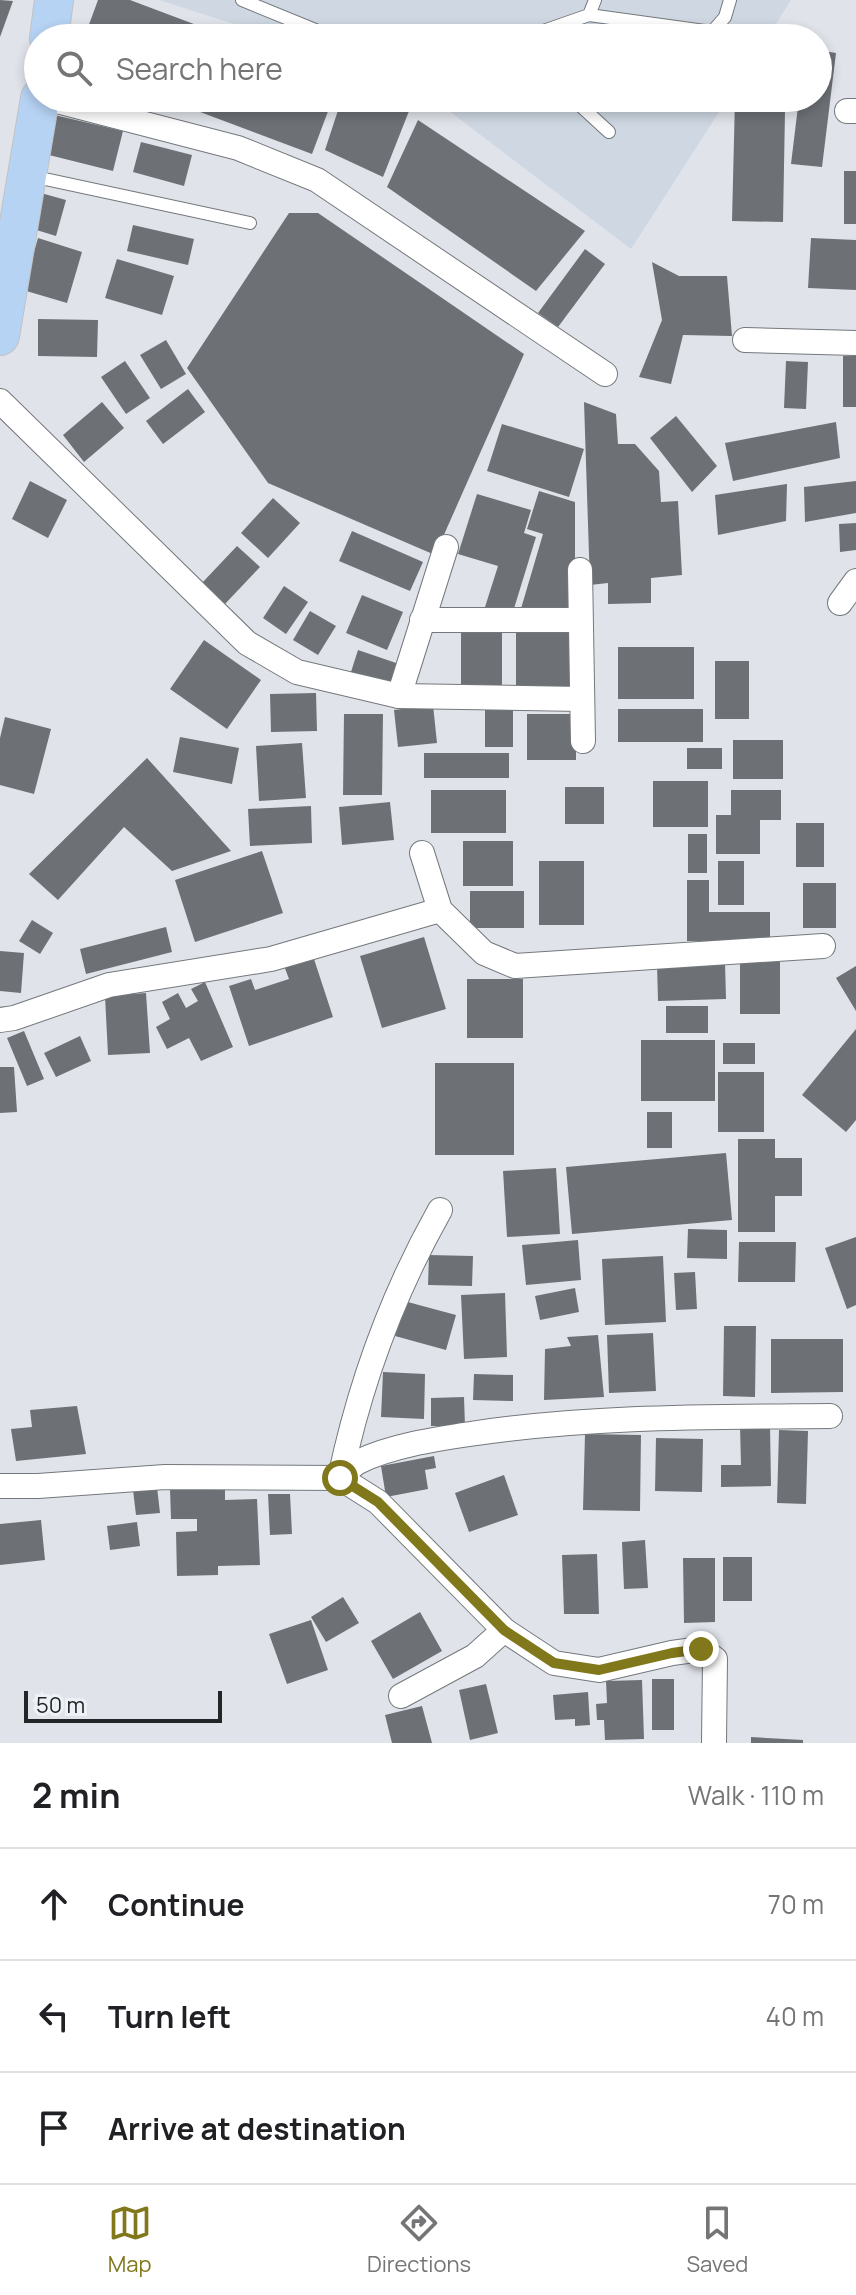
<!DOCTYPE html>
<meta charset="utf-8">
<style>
:root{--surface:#fff;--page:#f2f2f2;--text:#202124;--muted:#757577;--line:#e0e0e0;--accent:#81771b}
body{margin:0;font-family:Manrope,sans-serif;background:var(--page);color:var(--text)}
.scale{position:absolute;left:24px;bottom:20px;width:198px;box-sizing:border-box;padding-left:8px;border:4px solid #232527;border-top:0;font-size:22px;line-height:28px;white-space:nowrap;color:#232527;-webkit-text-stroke:6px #edf2f7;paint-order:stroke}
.stop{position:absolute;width:24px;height:24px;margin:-18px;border:6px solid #81771b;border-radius:50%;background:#fff}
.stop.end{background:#81771b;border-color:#fff;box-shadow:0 2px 8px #0008}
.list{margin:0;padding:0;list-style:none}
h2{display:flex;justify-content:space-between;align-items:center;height:104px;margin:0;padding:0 32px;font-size:34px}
h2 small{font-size:26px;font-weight:400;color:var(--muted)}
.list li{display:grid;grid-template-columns:52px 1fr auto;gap:24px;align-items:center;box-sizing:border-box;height:112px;padding:0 32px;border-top:2px solid var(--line)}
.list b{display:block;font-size:30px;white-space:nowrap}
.list em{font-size:26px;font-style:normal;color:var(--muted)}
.icon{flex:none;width:44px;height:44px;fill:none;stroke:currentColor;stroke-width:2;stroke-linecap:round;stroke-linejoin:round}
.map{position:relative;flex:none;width:856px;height:1743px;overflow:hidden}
.search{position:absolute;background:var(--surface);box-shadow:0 4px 12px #0003;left:24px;right:24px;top:24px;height:88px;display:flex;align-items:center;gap:20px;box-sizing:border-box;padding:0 28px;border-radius:44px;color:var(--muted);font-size:30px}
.sheet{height:440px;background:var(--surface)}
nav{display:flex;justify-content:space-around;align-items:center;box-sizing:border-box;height:112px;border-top:2px solid var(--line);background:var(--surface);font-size:22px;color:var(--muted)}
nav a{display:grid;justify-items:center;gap:4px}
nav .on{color:var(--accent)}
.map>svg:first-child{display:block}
</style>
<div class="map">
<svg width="856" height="1743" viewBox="0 0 856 1743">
<rect width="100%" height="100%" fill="#e0e4ea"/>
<g fill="#ced7e2">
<polygon points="159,0 791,0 767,38 278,38"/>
<polygon points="432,98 728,98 631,249"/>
</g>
<g fill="#6d7176">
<polygon points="0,0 13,1 0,37"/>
<polygon points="98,0 130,0 231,38 84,38"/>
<polygon points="818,50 836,53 822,167 791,164 799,98 818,98"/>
<polygon points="163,98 333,98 312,154"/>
<polygon points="342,98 391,98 411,106 383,177 325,150"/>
<polygon points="735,98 767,98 767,110 785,111 783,222 732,221"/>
<polygon points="50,114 123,131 113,171 41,153"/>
<polygon points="418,120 585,231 536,291 387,187"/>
<polygon points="141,142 192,155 184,186 133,172"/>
<rect x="844" y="171" width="12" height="53"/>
<polygon points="41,193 66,200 56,236 30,228"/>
<polygon points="289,213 318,213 524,354 435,555 268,483 187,368"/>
<polygon points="133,225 194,239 188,265 127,251"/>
<polygon points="38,238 82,252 67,303 23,290"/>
<polygon points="811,238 856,240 856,290 808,288"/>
<polygon points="585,249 605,264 558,327 538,313"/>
<polygon points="117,259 174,276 162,315 105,298"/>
<polygon points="652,262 679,276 727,276 732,336 683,335 671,384 639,377 662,320"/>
<polygon points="38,319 98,320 97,357 38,356"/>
<polygon points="166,340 186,374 161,389 140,355"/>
<rect x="843" y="356" width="13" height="51"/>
<polygon points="125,361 150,398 126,414 101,377"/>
<polygon points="786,361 808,362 806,409 784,408"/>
<polygon points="188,389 205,412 163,444 146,421"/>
<polygon points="102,402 124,428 84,462 63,435"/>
<polygon points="584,402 616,414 618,444 635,444 659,471 661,502 678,501 682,575 651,578 651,603 608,604 608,583 590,585"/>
<polygon points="676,416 717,466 692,492 650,438"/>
<polygon points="836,422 840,458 733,481 725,443"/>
<polygon points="502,424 584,449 569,497 487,471"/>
<polygon points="30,481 67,500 48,538 12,519"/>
<polygon points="856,481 856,513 805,522 804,487"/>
<polygon points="787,484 786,521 718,535 715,495"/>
<polygon points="539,491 575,502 575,611 520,612 543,534 527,529"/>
<polygon points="477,494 531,510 524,533 536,537 512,615 485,607 498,566 458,554"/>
<polygon points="273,498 300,523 268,558 241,533"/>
<polygon points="856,523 856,550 840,552 839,524"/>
<polygon points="352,531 423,562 410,591 339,561"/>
<polygon points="237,546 260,567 224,605 201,584"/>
<polygon points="284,586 308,602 286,634 263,618"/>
<polygon points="362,595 403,612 387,650 346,633"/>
<polygon points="310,611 336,626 318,655 293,640"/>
<rect x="516" y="630" width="57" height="58"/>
<rect x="461" y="633" width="41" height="57"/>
<polygon points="204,640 261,680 227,729 170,689"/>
<rect x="618" y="647" width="76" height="52"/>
<polygon points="358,650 402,665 392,691 350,675"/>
<rect x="715" y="661" width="34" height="58"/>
<polygon points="316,693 317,731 271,732 270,694"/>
<polygon points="433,705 437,743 398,747 394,710"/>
<rect x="485" y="708" width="28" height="39"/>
<rect x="618" y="709" width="85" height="33"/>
<polygon points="344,714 383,714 382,795 343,795"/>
<rect x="527" y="714" width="49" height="46"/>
<polygon points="5,717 51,729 34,794 0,785 0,738"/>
<polygon points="180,737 239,748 232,784 173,772"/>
<rect x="733" y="740" width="50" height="39"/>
<polygon points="302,743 306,798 259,801 256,746"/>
<rect x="687" y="748" width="35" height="21"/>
<rect x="424" y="753" width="85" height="25"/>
<polygon points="147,758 231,851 172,871 124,827 58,900 29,874"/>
<rect x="653" y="781" width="55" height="46"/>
<rect x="565" y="787" width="39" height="37"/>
<rect x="431" y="790" width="75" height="43"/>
<polygon points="731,790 781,790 781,820 760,820 760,854 716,854 716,815 731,815"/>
<polygon points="390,802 394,840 342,845 339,807"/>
<polygon points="311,806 312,843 250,846 248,809"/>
<rect x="796" y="823" width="28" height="44"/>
<rect x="688" y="834" width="19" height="39"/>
<rect x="463" y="841" width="50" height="45"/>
<polygon points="262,851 283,913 195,942 175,880"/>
<rect x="539" y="861" width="45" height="64"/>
<rect x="718" y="861" width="26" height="44"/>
<polygon points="687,880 709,880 709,912 770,912 770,941 687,941"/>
<rect x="803" y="883" width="33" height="45"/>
<rect x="470" y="891" width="54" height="37"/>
<polygon points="32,920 53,933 40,954 19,941"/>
<polygon points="166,927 172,952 86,974 80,949"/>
<polygon points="424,937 446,1009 382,1028 360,956"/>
<polygon points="0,951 24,953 21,993 0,991"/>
<polygon points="312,953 333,1017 249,1046 229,986 251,979 255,990 289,979 283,963"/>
<polygon points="725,962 726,999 658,1001 657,964"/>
<rect x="740" y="962" width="40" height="52"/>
<polygon points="856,966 856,1011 836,978"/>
<rect x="467" y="979" width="56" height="59"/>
<polygon points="205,982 233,1047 201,1061 189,1038 167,1049 156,1027 170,1019 162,1002 178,993 186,1008 198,1001 191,989"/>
<polygon points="146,993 150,1053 108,1055 105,996"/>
<rect x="666" y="1006" width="42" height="27"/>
<polygon points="856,1029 856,1120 846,1132 802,1095"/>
<polygon points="24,1031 44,1079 27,1086 7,1038"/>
<polygon points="80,1036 91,1061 56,1077 44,1053"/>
<rect x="641" y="1040" width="74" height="61"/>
<rect x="723" y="1043" width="32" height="21"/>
<rect x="435" y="1063" width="79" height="92"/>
<polygon points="0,1067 14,1067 17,1112 0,1113"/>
<rect x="718" y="1072" width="46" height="60"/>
<rect x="647" y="1112" width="25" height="36"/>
<polygon points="738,1139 775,1139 775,1158 802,1158 802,1196 775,1196 775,1232 738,1232"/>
<polygon points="726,1153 732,1220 572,1234 566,1167"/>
<polygon points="556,1168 560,1234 507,1237 503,1171"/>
<polygon points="688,1229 727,1230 727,1259 687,1258"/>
<polygon points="856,1237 856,1305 847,1309 825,1248"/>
<polygon points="578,1240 581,1280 526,1285 522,1245"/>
<polygon points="739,1242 796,1242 795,1282 738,1282"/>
<polygon points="429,1255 473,1256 472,1286 428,1285"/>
<polygon points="663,1256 666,1322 605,1325 602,1259"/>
<polygon points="695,1272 697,1309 676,1310 674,1273"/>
<polygon points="575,1288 579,1312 540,1320 535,1296"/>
<polygon points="505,1293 507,1357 464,1359 461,1295"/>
<polygon points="404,1301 456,1315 446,1350 395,1336"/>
<polygon points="724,1326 756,1326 755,1397 723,1396"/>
<polygon points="653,1333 656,1391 609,1393 607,1335"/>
<polygon points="598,1335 604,1397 544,1400 545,1349 571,1346 567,1337"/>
<polygon points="771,1339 843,1339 843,1392 771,1393"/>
<polygon points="383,1372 425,1374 424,1419 381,1417"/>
<polygon points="474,1374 513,1375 513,1401 473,1400"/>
<polygon points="464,1397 465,1426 431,1426 431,1398"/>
<polygon points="77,1406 86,1454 16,1461 11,1429 32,1427 30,1410"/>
<polygon points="770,1425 771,1486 721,1487 721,1465 741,1465 740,1426"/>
<polygon points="779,1430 808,1431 806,1504 777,1503"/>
<polygon points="585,1434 641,1435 640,1511 583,1510"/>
<polygon points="656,1438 703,1439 702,1492 655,1491"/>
<polygon points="434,1456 436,1468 425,1470 428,1489 386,1497 381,1466"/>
<polygon points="504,1475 518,1515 469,1532 455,1493"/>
<polygon points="157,1487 160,1513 136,1515 133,1490"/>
<polygon points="225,1487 225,1500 257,1499 260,1565 218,1566 218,1575 177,1576 176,1532 197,1531 197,1519 171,1519 170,1489"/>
<polygon points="268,1494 290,1494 292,1534 270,1535"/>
<polygon points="41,1520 45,1560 0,1565 0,1524"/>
<polygon points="137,1522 140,1546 110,1550 107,1526"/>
<polygon points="645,1540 648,1588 624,1589 622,1542"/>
<polygon points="597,1554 599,1614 564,1614 562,1555"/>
<rect x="723" y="1557" width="29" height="44"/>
<polygon points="683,1558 715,1558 715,1622 684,1623"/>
<polygon points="343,1597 359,1623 326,1642 311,1617"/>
<polygon points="420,1612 442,1651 393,1679 371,1641"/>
<polygon points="311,1620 328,1670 287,1684 269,1634"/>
<rect x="652" y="1679" width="22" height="51"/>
<polygon points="642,1680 644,1739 605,1740 604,1720 597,1720 596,1704 607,1703 606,1681"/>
<polygon points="486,1684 498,1733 470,1740 459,1690"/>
<polygon points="588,1692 590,1725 575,1726 575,1719 555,1720 553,1695"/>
<polygon points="422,1706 432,1743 392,1743 385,1715"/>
<polygon points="751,1737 803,1740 803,1743 751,1743"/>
</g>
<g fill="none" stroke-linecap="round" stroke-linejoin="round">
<g stroke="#74787c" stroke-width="14">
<g id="service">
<polyline points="242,0 335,38"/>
<polyline points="589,15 712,32 725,17 730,0"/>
<polyline points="523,38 589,15 595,0"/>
<polyline points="572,98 609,132"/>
<polyline points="31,176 250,223"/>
</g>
</g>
<g stroke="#74787c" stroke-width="26">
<g id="minor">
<polyline points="45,98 238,148 317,180 605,374"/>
<polyline points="847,111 856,111"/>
<polyline points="745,340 856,343"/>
<polyline points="0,401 247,643 297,672 399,696 581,699"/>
<polyline points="580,570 583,741"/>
<polyline points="840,603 856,581"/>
<polyline points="422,620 580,620"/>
<polyline points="399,696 446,547"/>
<polyline points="422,853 440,910 484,953 515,966 823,946"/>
<polyline points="0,1020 14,1018 109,985 271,959 440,910"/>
<path d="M0 1486H38L165 1477 340 1478C360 1383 392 1295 440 1210"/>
<polyline points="401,1696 475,1656 504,1630"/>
<path d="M714 1743 715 1659 701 1649 672 1653 599 1670 554 1663 504 1630 378 1502 340 1478C346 1473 352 1465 358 1462 390 1446 436 1439 470 1434 590 1416 709 1417 830 1416"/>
</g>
</g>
<g stroke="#c1c2c3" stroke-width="40">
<g id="primary">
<polyline points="49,38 54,0"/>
<polyline points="0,336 40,98"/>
</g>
</g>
<use href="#service" stroke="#fff" stroke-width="12"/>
<use href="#minor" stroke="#fff" stroke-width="24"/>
<use href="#primary" stroke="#b6d3f4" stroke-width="38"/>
</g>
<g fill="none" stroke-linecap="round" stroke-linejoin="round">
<polyline stroke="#81771b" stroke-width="10" points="340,1478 378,1502 504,1630 554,1663 599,1670 672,1653 701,1649"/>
</g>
</svg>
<div class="scale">50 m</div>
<div class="stop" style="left:340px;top:1478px"></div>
<div class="stop end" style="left:701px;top:1649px"></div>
<div class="search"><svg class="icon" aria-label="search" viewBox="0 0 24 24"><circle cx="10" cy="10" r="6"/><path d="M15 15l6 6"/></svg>Search here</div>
</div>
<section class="sheet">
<h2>2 min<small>Walk · 110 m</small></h2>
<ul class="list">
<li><svg class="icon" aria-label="ahead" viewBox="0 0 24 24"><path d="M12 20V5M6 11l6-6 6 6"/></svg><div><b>Continue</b></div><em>70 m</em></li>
<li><svg class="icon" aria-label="left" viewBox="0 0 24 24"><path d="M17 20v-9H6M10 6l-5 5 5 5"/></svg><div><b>Turn left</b></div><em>40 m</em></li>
<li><svg class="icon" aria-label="arrive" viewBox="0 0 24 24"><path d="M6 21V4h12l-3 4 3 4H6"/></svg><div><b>Arrive at destination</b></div></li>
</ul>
</section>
<nav>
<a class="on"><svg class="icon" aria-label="map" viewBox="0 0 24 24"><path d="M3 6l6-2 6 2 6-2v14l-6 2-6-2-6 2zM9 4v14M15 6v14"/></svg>Map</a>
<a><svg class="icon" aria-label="directions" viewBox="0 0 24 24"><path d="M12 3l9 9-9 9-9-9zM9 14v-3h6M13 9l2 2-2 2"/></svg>Directions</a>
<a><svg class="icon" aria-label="saved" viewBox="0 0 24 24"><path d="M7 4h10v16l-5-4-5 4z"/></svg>Saved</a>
</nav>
